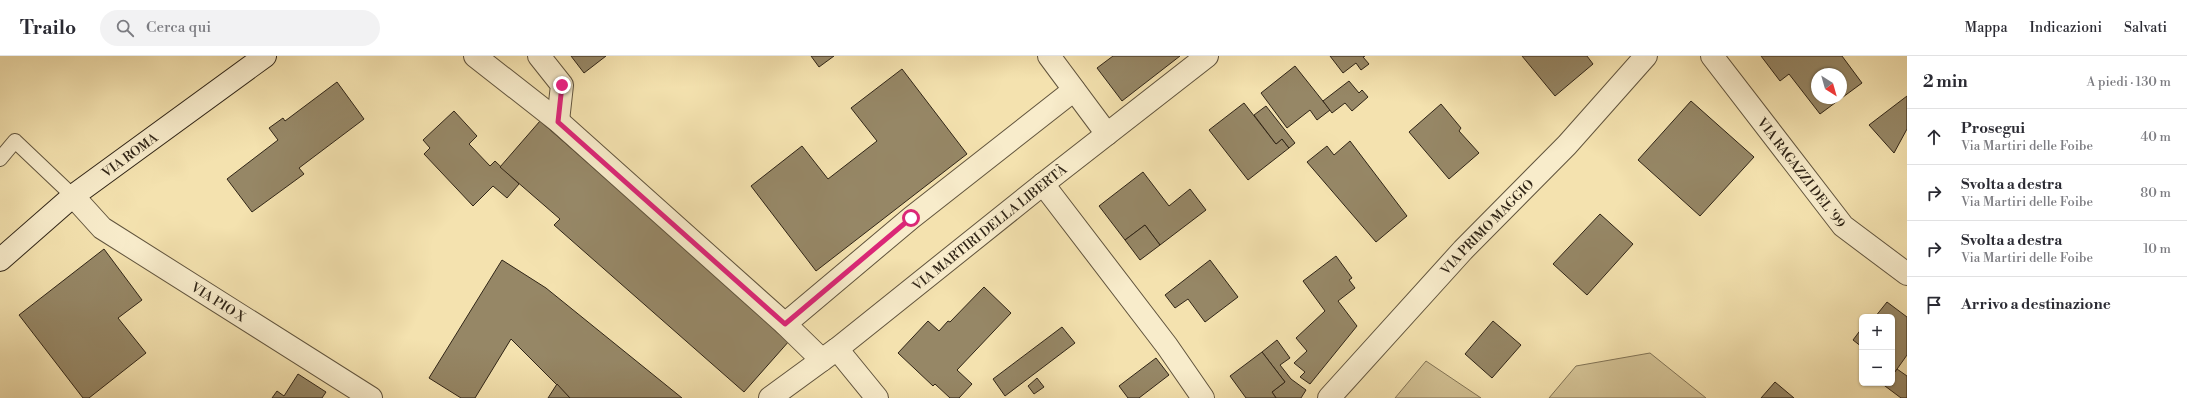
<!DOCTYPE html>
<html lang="it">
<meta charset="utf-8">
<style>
:root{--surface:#fff;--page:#f2f2f3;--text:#2b2b33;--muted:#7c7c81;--line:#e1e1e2}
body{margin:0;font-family:"Libre Bodoni",serif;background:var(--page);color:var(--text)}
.controls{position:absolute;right:12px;bottom:12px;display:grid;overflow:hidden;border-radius:6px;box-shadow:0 1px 3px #0004}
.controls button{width:36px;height:36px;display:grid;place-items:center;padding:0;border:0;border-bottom:1px solid var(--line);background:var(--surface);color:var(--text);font:20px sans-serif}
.compass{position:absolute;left:1811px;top:12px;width:36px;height:36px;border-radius:50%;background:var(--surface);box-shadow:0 1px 3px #0004;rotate:143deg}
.stop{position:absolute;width:12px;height:12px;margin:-9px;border:3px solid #db2777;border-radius:50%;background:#fff}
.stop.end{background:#db2777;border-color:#fff;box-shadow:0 1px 4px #0008}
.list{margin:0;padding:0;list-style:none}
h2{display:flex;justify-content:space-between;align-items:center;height:52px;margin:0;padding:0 16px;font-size:17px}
h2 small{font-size:13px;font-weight:400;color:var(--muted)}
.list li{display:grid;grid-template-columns:26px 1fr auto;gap:12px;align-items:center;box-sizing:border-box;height:56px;padding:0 16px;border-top:1px solid var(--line)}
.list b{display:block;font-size:15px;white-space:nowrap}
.list p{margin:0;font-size:13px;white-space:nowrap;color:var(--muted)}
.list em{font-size:13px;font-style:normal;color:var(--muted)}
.icon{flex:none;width:22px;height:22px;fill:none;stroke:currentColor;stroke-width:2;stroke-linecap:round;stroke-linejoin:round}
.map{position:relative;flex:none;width:1907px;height:342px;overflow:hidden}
header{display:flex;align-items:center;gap:24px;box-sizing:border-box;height:56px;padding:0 20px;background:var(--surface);border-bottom:1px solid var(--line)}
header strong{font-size:19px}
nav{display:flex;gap:22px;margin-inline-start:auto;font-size:14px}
.search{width:280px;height:36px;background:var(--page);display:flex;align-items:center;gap:10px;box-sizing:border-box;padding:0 14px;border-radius:22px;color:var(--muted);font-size:15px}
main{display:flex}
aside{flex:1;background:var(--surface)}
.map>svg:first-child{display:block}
</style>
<header>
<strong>Trailo</strong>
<div class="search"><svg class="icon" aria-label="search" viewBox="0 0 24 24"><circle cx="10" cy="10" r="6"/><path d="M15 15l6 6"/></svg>Cerca qui</div>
<nav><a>Mappa</a><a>Indicazioni</a><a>Salvati</a></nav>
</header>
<main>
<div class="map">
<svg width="1907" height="342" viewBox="0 0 1907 342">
<rect width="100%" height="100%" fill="#f4e2af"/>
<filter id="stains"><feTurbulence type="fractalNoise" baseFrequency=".005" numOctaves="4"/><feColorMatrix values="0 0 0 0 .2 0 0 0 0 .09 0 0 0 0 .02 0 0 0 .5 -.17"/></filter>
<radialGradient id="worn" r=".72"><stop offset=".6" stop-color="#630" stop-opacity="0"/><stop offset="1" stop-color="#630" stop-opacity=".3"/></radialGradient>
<g fill="#d3c295" stroke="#827456">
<polygon points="1650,297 1706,342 1549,342 1576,310"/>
<polygon points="1426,305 1481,342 1395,342"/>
</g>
<g fill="#968766" stroke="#302517" fill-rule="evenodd">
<polygon points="571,0 606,0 584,17"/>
<polygon points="811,0 834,0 819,11"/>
<polygon points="1113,0 1180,0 1122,45 1097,12"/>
<polygon points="1330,0 1365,0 1363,1 1369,8 1361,14 1356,7 1343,17"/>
<polygon points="1522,0 1587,0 1593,8 1555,40"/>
<path d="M1761 0H1842L1862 27 1820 58 1789 18 1780 25ZM1817 18H1841V42H1817Z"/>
<polygon points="1295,10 1330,54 1317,64 1310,54 1287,72 1261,37"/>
<polygon points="902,13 967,98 816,215 751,130 802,90 828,123 877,85 851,52"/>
<polygon points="1349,25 1359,37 1362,34 1368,41 1352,55 1345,47 1332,57 1323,45"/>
<polygon points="337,26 364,63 299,112 304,118 252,156 227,123 278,84 269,72 283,62 285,65"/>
<polygon points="1907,40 1907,73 1894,97 1869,69"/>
<polygon points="1691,45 1754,101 1700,160 1638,104"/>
<polygon points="1244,47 1276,88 1282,83 1289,92 1248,124 1209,74"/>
<polygon points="1441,48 1461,72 1459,75 1479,97 1449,123 1409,76"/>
<polygon points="1266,50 1295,87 1289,92 1282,83 1276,88 1254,59"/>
<polygon points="454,55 477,80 469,88 490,110 495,105 519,128 507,142 493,130 473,150 424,98 430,92 423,84"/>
<polygon points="540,65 790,284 744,336 554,169 560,163 500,111"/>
<polygon points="1350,85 1407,160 1376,186 1307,106 1327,90 1334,99"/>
<polygon points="1143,116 1169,150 1190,133 1206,154 1160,189 1145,169 1125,184 1099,150"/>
<polygon points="1600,158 1633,188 1587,239 1553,208"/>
<polygon points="1145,169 1160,189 1140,204 1125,184"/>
<polygon points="104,193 142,244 118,262 146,297 89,342 83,342 19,259"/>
<polygon points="1336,200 1352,222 1349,224 1355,232 1338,245 1357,270 1310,328 1300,321 1305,316 1294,307 1307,295 1296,282 1325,255 1303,225"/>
<polygon points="502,204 546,232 682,342 570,342 511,283 475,342 461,342 429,322"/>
<polygon points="1210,204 1238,241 1205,266 1188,243 1175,252 1165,239"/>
<polygon points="984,231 1011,257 957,314 972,328 959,342 950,342 935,328 933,330 898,297 928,265 939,275 948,265 950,266"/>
<polygon points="1887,246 1907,261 1907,299 1895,316 1892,314 1892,261 1875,261"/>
<polygon points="1493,265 1521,289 1492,322 1465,298"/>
<polygon points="1062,271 1075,287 1005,340 993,323"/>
<polygon points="1862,272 1862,291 1853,284"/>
<polygon points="1277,284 1290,302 1280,309 1291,323 1306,334 1301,342 1276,342 1272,336 1285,326 1262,296"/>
<polygon points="1262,296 1285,326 1272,336 1276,342 1246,342 1230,320"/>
<polygon points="1156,302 1169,319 1139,342 1128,342 1119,330"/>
<polygon points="1897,313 1907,320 1907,342 1901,342 1881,327 1892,327 1892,314 1895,316"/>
<polygon points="298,318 326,336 322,342 272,342 277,335 284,340"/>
<polygon points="1037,322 1044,331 1034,338 1028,330"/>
<polygon points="1775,326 1794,342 1761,342"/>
<polygon points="557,328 570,342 548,342"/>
</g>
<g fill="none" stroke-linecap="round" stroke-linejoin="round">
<g stroke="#61543d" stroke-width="16">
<polyline id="lane" points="0,103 15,85 73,140"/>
</g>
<g stroke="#61543d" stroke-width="24">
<g id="street">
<polyline points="475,0 558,65 785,268 822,304"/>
<polyline points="539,0 562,29 558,65"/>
<polyline points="1049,0 1107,78"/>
<path id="s1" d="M1712 0 1843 170 1907 218"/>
<polyline points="1043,128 1167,290 1203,342"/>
<path id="s2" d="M73 140 102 172 371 342"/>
<polyline points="785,268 911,162 1074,34"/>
<polyline points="837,293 877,342"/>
<path id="s3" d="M770 342 837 293 1043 128 1207 0"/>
<path id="s4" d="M1329 342 1463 194 1567 89 1646 0"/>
</g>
</g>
<g stroke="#302517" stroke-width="24">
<g id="secondary">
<path id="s5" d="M0 204 73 140 265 0"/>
</g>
</g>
<use href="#lane" stroke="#f8eccb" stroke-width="14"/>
<use href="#street" stroke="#f8eccb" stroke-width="22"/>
<use href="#secondary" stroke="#f8eccb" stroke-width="22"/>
</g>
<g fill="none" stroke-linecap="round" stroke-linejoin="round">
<polyline stroke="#db2777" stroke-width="5" points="562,29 558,66 785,268 911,162"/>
</g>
<g text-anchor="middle" stroke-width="3" stroke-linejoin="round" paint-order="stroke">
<g font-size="13" fill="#302517" stroke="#f8eccb">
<text dy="5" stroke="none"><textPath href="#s5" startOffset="167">VIA ROMA</textPath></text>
<text dy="5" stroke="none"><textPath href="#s1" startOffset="147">VIA RAGAZZI DEL '99</textPath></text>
<text dy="5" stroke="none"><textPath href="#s4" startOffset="233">VIA PRIMO MAGGIO</textPath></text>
<text dy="5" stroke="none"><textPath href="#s3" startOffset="278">VIA MARTIRI DELLA LIBERTÀ</textPath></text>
<text dy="5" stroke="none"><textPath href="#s2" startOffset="181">VIA PIO X</textPath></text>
</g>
</g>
<rect width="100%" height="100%" filter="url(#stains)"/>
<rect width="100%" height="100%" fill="url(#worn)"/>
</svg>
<div class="controls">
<button>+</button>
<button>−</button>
</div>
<svg class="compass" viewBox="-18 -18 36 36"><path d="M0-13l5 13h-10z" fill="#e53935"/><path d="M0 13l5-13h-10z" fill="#7c7c81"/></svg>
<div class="stop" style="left:911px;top:162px"></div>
<div class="stop end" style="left:562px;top:29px"></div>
</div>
<aside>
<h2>2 min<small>A piedi · 130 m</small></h2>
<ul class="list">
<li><svg class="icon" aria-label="ahead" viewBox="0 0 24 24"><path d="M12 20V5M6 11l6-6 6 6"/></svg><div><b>Prosegui</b><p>Via Martiri delle Foibe</p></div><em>40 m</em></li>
<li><svg class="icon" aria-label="right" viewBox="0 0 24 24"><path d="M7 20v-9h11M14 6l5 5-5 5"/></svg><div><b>Svolta a destra</b><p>Via Martiri delle Foibe</p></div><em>80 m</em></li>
<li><svg class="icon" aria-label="right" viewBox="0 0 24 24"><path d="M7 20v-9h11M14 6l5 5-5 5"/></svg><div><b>Svolta a destra</b><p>Via Martiri delle Foibe</p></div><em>10 m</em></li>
<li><svg class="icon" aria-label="arrive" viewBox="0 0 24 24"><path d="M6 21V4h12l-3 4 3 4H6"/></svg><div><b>Arrivo a destinazione</b></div></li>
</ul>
</aside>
</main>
